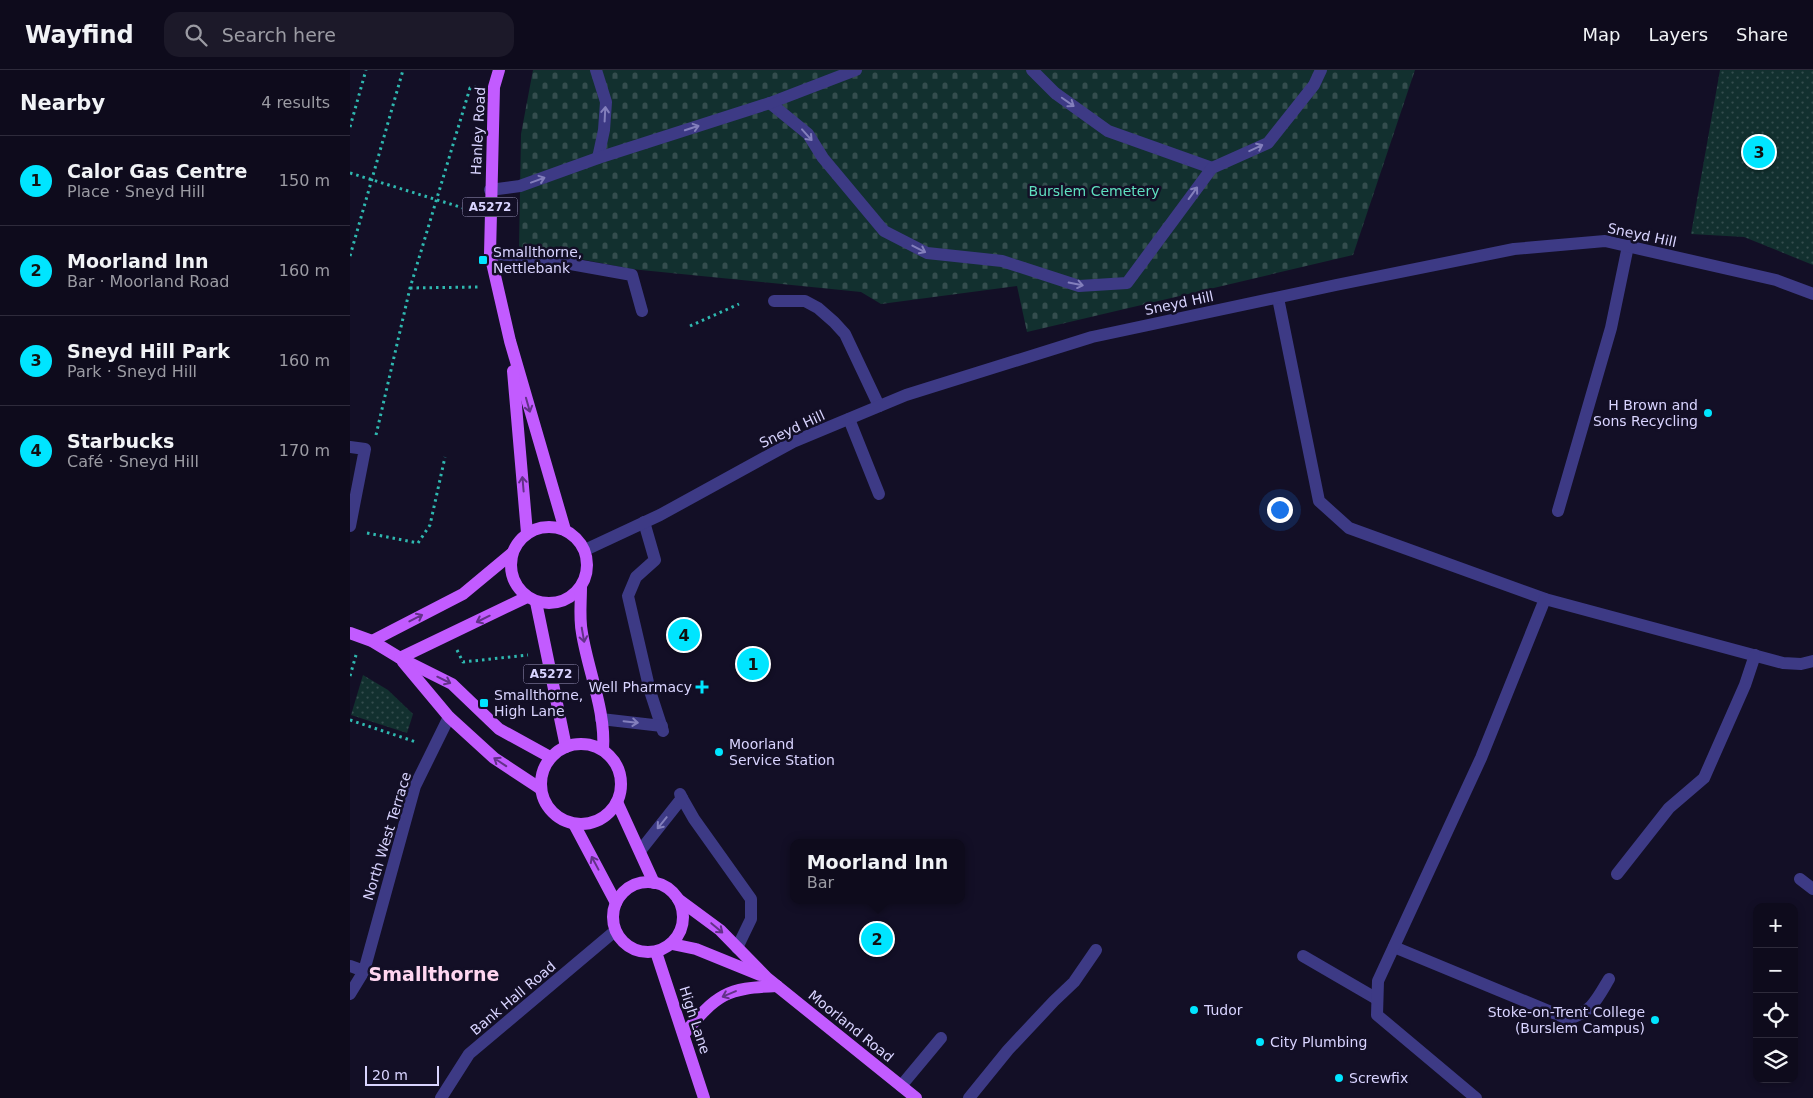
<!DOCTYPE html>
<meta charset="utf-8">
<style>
:root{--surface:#0e0b1c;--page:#1c1929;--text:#f1f3f6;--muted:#9b9ba3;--line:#2e2b3b;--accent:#00e5ff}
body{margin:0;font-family:"DejaVu Sans",sans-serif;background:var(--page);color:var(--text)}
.controls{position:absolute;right:15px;bottom:15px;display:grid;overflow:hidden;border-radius:10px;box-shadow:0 2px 8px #0003}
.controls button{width:45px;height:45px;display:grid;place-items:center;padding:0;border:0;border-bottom:1px solid var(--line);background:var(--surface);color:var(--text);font:25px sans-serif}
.scale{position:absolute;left:15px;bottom:12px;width:74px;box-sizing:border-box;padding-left:5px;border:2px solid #d9d4ff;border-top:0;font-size:14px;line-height:18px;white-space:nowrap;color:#d9d4ff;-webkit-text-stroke:4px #130f26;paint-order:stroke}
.you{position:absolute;left:929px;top:439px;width:18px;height:18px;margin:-12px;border:4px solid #fff;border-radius:50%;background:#1a73e8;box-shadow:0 0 0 8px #1a73e833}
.badge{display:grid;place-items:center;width:32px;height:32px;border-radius:50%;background:var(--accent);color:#111;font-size:16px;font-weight:700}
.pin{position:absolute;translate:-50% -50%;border:2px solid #fff;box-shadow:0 1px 5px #0006}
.popup{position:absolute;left:440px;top:769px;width:175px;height:65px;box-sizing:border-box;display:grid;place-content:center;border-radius:10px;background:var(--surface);filter:drop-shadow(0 1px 4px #0005);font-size:16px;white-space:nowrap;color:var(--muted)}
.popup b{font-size:19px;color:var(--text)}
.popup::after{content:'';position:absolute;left:50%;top:100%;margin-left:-10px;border:10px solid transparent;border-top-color:var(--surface)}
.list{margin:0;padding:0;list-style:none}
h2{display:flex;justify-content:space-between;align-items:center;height:65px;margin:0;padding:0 20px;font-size:21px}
h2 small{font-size:16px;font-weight:400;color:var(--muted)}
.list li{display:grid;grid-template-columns:32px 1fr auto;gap:15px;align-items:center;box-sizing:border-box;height:90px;padding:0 20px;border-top:1px solid var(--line)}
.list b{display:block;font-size:19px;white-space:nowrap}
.list p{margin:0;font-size:16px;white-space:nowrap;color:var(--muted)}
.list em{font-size:16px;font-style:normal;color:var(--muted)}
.icon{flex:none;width:28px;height:28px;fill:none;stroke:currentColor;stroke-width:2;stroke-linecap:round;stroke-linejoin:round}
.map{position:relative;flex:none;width:1463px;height:1028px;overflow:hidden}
header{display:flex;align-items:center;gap:30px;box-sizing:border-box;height:70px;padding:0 25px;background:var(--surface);border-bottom:1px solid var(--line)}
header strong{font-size:24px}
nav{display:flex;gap:28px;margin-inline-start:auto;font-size:18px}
.search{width:350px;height:45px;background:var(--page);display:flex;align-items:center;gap:12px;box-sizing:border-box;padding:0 18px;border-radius:15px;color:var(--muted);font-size:19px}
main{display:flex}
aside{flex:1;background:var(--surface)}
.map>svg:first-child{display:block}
</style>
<header>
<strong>Wayfind</strong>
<div class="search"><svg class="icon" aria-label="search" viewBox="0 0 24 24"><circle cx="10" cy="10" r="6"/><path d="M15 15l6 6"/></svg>Search here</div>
<nav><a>Map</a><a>Layers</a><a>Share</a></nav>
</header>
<main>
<aside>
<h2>Nearby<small>4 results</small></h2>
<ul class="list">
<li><span class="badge">1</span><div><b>Calor Gas Centre</b><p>Place · Sneyd Hill</p></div><em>150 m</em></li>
<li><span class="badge">2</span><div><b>Moorland Inn</b><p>Bar · Moorland Road</p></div><em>160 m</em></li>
<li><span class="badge">3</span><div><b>Sneyd Hill Park</b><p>Park · Sneyd Hill</p></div><em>160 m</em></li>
<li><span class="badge">4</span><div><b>Starbucks</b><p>Café · Sneyd Hill</p></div><em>170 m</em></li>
</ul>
</aside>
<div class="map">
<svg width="1463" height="1028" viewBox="0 0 1463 1028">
<defs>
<pattern id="grass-dots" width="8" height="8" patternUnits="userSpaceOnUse" patternTransform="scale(1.25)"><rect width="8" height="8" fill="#12302f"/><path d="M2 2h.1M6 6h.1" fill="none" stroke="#344d4e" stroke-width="1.8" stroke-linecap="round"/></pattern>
<pattern id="cemetery-stones" width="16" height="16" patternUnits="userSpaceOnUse" patternTransform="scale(1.25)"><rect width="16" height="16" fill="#12302f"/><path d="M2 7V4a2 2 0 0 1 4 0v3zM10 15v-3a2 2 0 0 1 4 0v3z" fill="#344d4e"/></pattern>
</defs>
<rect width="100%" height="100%" fill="#130f26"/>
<g fill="url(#grass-dots)">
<polygon points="1370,0 1463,0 1463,195 1394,167 1341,164"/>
<polygon points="13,605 38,620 63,644 57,663 1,645"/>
</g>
<polygon fill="url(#cemetery-stones)" points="183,0 1065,0 1003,185 677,262 667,216 531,234 511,222 281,199 169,177 171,64"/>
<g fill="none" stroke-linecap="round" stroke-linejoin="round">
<g stroke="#2fb8b0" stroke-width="3" stroke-dasharray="2.5 4" stroke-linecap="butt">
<polyline points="0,57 16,0"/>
<polyline points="0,103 123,141"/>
<polyline points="0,186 53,0"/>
<polyline points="60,218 129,217"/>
<polyline points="340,256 389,234"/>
<polyline points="26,365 60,218 120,18 126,17"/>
<polyline points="17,463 68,473 80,455 95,387"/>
<polyline points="107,580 113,592 178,585"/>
<polyline points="0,606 6,585"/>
<polyline points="0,650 66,672"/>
</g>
<g stroke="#3d3a85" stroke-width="12">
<polyline points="246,0 256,32 254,60 248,88"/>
<polyline points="682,0 705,23 758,61 862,98"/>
<polyline points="420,33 458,64 473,88 534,161 577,183 652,191 729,216 777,213 862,98 918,73 964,15 971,0"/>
<polyline points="140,120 170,116 248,88 420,33 506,0"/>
<polyline points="140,184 176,186 282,205 292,241"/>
<polyline points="928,228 969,431 999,458 1195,529 1433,593 1451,594 1463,591"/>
<polyline points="424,231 455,231 468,238 484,252 495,264 529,336"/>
<polyline points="499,349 529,424"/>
<polyline points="0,377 15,379 0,456"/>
<polyline points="1208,441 1261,258 1278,176"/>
<polyline points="294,452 305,490 286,507 278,526 300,621 313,661"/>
<polyline points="235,480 310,445 443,372 556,325 742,267 986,215 1164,179 1255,171 1426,210 1463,224"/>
<polyline points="251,649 312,656"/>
<polyline points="332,728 344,749 401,829 401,849 387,878"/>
<polyline points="290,781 332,728 330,724"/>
<polyline points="1267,804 1319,738 1354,708 1395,615 1405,585"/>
<polyline points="1450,809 1463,819"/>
<path d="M1044 877 1218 949C1242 942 1247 929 1259 909"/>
<polyline points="953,886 1027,929"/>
<polyline points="0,896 14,901"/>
<polyline points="0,924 14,901 65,716 99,647"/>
<polyline points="551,1016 591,968"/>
<polyline points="91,1028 119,984 265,861"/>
<polyline points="619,1028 658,980 704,931 724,912 746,880"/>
<polyline points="1126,1028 1027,945 1028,911 1131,688 1195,529"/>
</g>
<g stroke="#c25bff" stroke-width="12">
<polyline points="149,0 144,17 140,184 160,271 215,460"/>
<polyline points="163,301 177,463"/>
<circle cx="199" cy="495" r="38"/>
<path d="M231 517C231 532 229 548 232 563 238 601 256 641 253 680"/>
<polyline points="186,532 216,677"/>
<polyline points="0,563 22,571 50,588 102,614 149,659 200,687"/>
<polyline points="22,571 113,524 161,484"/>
<polyline points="50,588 177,527"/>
<polyline points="53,592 99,647 144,688 191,719"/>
<circle cx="231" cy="714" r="40"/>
<polyline points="267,732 304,813"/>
<polyline points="224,754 266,833"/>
<circle cx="298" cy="847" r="35"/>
<polyline points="328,829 370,860 417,908 566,1028"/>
<polyline points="322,874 346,879 410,905"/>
<polyline points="306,882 354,1028"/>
<path d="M334 964C367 924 376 918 427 916"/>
</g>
</g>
<defs><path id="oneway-shaft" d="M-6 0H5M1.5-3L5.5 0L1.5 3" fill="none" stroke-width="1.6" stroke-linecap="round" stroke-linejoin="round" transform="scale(1.25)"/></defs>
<g stroke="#837fbc">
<use href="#oneway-shaft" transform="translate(718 32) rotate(35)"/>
<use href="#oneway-shaft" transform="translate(255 44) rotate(-87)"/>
<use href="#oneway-shaft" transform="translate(342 58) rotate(-18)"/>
<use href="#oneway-shaft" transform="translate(457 65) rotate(48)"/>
<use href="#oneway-shaft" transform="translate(906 78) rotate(-25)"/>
<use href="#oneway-shaft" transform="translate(188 110) rotate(-20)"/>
<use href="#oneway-shaft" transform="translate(843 123) rotate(-54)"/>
<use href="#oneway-shaft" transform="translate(569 179) rotate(27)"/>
<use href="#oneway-shaft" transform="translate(726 214) rotate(11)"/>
<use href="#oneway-shaft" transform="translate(281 652) rotate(6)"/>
<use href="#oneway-shaft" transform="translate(312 753) rotate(129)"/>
</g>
<g stroke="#623188">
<use href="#oneway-shaft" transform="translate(178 335) rotate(74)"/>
<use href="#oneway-shaft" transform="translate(173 414) rotate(-95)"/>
<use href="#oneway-shaft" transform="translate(66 548) rotate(-27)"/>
<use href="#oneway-shaft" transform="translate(133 549) rotate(154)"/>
<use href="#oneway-shaft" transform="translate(233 565) rotate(80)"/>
<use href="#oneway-shaft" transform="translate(94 610) rotate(26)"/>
<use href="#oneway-shaft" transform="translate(150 692) rotate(-146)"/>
<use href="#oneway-shaft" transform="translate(245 793) rotate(-118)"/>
<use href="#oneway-shaft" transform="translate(367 858) rotate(40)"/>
<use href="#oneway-shaft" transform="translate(379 924) rotate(157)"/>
</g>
<g fill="#00e5ff" stroke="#130f26" stroke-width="2">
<rect x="128" y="185" width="10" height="10" rx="2.5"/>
<circle cx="1358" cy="343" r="5"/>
<path d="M349.5 609.5h5v5h5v5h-5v5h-5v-5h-5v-5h5z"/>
<rect x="129" y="628" width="10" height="10" rx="2.5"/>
<circle cx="369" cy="682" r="5"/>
<circle cx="844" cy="940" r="5"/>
<circle cx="1305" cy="950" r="5"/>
<circle cx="910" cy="972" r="5"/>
<circle cx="989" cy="1008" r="5"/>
</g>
<g text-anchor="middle" stroke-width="5" stroke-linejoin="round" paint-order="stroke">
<g fill="#130f26" stroke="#9e99be" stroke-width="1">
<rect x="112.5" y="127.5" width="55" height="19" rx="4"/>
<rect x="173.5" y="594.5" width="55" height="19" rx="4"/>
</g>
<g font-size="12" font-weight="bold" fill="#d9d4ff">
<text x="140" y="141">A5272</text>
<text x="201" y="608">A5272</text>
</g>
<g font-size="14" fill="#d9d4ff" stroke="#130f26">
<text transform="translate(128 61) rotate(-87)" y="5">Hanley Road</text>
<text transform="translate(1292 165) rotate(12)" y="5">Sneyd Hill</text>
<text transform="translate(829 233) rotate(-12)" y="5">Sneyd Hill</text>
<text transform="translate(442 359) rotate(-25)" y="5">Sneyd Hill</text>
<text transform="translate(37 766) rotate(-73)" y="5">North West Terrace</text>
<text transform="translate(163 928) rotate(-40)" y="5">Bank Hall Road</text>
<text transform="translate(345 950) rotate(72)" y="5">High Lane</text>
<text transform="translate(501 956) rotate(39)" y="5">Moorland Road</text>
</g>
<g font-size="14" fill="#5fe0c0" stroke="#130f26">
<text x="744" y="126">Burslem Cemetery</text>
</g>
<g font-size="14" fill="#d9d4ff" stroke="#130f26" text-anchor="start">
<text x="143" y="187">Smallthorne,<tspan x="143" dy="16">Nettlebank</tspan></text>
<text x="1348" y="340" text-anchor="end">H Brown and<tspan x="1348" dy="16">Sons Recycling</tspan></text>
<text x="342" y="622" text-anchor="end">Well Pharmacy</text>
<text x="144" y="630">Smallthorne,<tspan x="144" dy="16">High Lane</tspan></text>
<text x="379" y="679">Moorland<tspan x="379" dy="16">Service Station</tspan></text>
<text x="854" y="945">Tudor</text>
<text x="1295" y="947" text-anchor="end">Stoke-on-Trent College<tspan x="1295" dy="16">(Burslem Campus)</tspan></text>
<text x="920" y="977">City Plumbing</text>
<text x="999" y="1013">Screwfix</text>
</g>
<g font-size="19" font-weight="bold" fill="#ffd6f0" stroke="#130f26">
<text x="84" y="911">Smallthorne</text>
</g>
</g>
</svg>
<div class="controls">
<button>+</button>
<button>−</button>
<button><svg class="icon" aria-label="locate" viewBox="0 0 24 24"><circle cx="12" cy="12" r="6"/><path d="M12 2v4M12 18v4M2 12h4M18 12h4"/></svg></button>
<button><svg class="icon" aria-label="layers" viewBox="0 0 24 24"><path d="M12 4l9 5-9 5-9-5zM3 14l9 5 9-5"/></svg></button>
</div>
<div class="scale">20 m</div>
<div class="you"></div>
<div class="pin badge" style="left:403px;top:594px">1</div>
<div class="pin badge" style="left:527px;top:869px">2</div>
<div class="popup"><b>Moorland Inn</b>Bar</div>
<div class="pin badge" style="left:1409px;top:82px">3</div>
<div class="pin badge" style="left:334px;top:565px">4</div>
</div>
</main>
